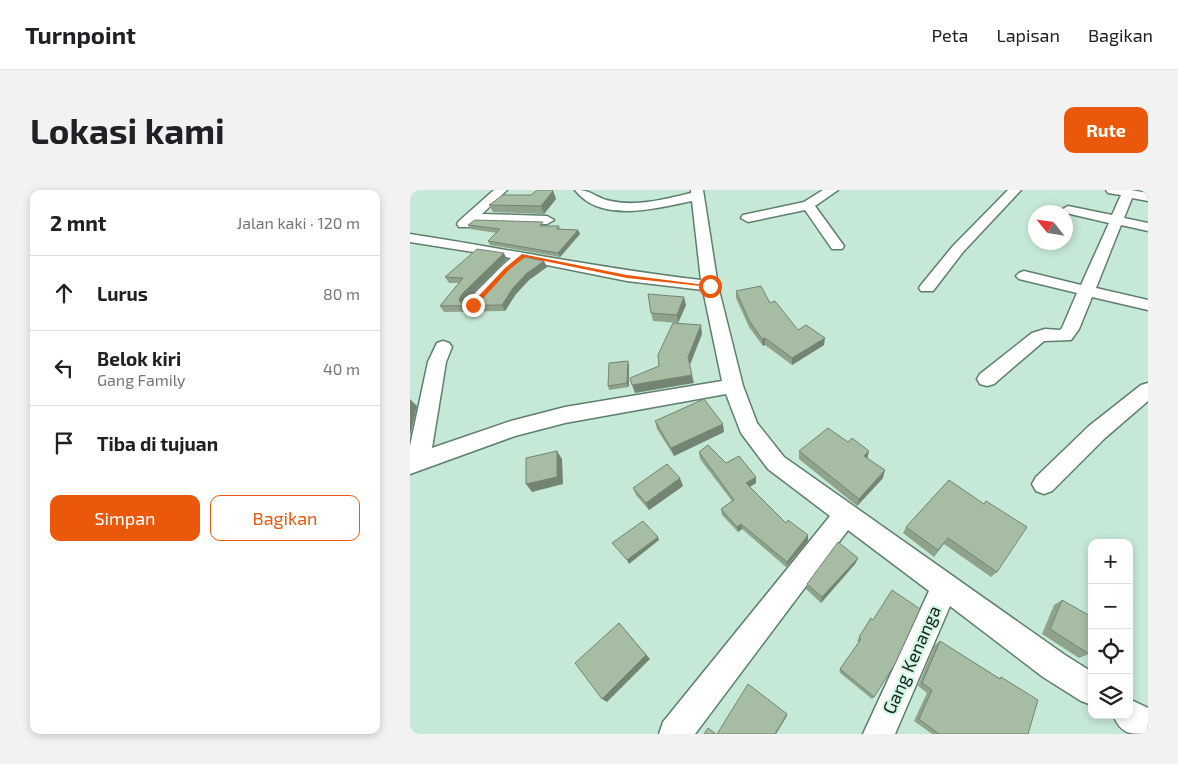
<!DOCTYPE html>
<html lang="id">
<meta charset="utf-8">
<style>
:root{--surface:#fff;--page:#f2f2f2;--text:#202124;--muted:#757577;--line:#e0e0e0;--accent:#ea580c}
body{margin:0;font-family:"Exo 2",sans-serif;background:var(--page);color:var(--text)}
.controls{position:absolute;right:15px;bottom:15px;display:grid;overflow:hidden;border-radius:10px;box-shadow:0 2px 8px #0003}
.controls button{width:45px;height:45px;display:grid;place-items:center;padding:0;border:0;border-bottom:1px solid var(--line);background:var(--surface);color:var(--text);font:25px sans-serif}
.compass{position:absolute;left:618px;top:15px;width:45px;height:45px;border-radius:50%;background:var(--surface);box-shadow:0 2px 8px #0003;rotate:300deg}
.stop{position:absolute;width:15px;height:15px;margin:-11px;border:4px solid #ea580c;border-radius:50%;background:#fff}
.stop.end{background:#ea580c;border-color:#fff;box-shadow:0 1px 5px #0008}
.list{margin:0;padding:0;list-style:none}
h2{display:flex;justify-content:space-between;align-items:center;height:65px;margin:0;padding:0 20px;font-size:21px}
h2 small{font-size:16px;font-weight:400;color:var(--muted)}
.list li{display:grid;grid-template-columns:32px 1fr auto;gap:15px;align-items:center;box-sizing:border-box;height:75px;padding:0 20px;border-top:1px solid var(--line)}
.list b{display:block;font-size:19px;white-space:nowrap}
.list p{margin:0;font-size:16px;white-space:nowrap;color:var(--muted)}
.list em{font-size:16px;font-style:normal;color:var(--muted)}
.actions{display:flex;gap:10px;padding:15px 20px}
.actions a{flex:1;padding:11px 0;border:1px solid var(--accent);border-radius:10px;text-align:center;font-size:18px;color:var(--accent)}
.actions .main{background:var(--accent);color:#fff}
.icon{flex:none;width:28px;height:28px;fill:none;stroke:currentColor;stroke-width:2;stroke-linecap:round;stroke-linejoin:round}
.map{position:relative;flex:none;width:738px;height:544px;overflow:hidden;border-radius:10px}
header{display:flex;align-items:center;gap:30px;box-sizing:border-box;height:70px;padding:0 25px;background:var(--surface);border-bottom:1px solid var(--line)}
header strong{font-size:24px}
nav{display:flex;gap:28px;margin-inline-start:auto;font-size:18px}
.intro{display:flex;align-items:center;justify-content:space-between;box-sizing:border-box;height:120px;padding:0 30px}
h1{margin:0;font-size:35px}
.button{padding:12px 22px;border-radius:10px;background:var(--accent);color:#fff;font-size:18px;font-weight:700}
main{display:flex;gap:30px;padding:0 30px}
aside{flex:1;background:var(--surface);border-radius:10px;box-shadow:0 2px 8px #0003}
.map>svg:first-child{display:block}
</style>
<header>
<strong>Turnpoint</strong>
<nav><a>Peta</a><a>Lapisan</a><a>Bagikan</a></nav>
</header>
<div class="intro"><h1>Lokasi kami</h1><a class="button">Rute</a></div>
<main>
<aside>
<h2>2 mnt<small>Jalan kaki · 120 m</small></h2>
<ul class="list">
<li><svg class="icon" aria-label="ahead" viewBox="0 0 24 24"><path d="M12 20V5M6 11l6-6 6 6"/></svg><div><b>Lurus</b></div><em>80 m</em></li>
<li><svg class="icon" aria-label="left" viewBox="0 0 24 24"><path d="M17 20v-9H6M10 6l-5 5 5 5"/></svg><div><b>Belok kiri</b><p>Gang Family</p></div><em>40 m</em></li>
<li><svg class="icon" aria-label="arrive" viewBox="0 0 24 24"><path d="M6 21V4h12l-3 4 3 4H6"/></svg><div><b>Tiba di tujuan</b></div></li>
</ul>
<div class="actions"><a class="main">Simpan</a><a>Bagikan</a></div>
</aside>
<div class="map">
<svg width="738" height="544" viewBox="0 0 738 544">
<rect width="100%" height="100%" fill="#c6e8d6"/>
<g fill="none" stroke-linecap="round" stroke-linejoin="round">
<g stroke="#5e7e6e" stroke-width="3">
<g id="street">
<polygon points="84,0 97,0 72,24 137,26 144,30 137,34 64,32 59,37 49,37 47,34 49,31"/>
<path d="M165 0C184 0 184 8 201 11 227 17 255 9 281 3V0H293L308 96 333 196 347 233 374 267 655 465 682 482V515L671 511 633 487 540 416 485 544H453L519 401 438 340 285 544H249L253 532 420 326 358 279 331 243 316 204 155 233 105 246 0 284V256L18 172 27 153 33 151 39 153 42 157 36 172 22 258 101 231 155 217 312 191 293 100 217 91 117 71 102 82 69 119H57L55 115 57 111 92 76 101 68 0 52V44C97 59 194 79 291 90L282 11C247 18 191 34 165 0Z"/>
<polygon points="413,0 428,0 405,16 434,56 432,59 422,59 395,20 338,32 331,28 333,25 394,12"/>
<polygon points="598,0 611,0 553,62 523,101 511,101 509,98 511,95 543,56"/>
<polygon points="696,0 721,0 738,3 738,11 722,8 714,28 738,33 738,41 711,35 686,98 738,110 738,120 682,107 669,139 661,150 634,151 584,194 577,196 570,194 567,189 570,184 622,143 635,139 650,140 652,138 667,103 609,89 606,86 609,83 614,81 671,95 699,33 656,23 651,20 658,16 702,25 711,5 698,3"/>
<polygon points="738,193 738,211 695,248 642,301 634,304 626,301 622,294 626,287 679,236 731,195"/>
<path d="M719 509 738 518V544C719 544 711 544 703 525H719Z"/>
</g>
</g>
<use href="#street" fill="#fff" fill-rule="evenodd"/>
</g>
<g fill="#8fa38c">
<polygon points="143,1 146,9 134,24 83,22 79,15"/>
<polygon points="58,35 149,36 150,39 168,40 170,44 150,67 80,55 78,51 87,43 60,39"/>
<polygon points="97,69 56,110 54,115 67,114 134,71 137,77 119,90 106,104 95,121 34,122 30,116 49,93 39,93 35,87"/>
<polygon points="326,101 360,113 388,140 414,155 382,175 355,155 353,156 339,137 326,108"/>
<polygon points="276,115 268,133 243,131 241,123"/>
<polygon points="219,175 219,197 199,200 198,196"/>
<polygon points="245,231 314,242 264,266 247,239"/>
<polygon points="438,252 459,261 457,269 473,288 447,316 389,269 389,261"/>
<polygon points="289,262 316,273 346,293 340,297 376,333 398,345 398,351 376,377 332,339 328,342 312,325 311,319 322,311 290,269"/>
<polygon points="539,290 587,382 581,387 534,354 524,367 493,343 496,337"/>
<polygon points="273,296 239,320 226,305 223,298"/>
<polygon points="448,368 445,374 411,413 396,399 397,394"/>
<polygon points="652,410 679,464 669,468 632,444 644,415"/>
<polygon points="461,428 464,507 462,509 429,482 449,452 447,451"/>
<polygon points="530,451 589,488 591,487 618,544 522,544 504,531 517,503 508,496 525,455"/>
</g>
<g fill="#748472">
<polygon points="143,1 146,9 134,24 131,16"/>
<polygon points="168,40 170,44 150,67 148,63"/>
<polygon points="94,63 97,69 56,110 53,116 49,110 52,104"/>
<polygon points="134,71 137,77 119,90 106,104 95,121 92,115 103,98 116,84"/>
<polygon points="274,107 276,115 268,133 267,125"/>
<polygon points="291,135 292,144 280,175 278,167"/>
<polygon points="355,148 355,155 353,156 352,149"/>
<polygon points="415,148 414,155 382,175 382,168"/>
<polygon points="218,171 219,175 219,197 217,193"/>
<polygon points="282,185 284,193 225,203 222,195"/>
<polygon points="0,209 7,216 0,247"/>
<polygon points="313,234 314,242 264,266 261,258"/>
<polygon points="147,261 152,269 153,294 122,302 116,294"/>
<polygon points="459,261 457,269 454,266"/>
<polygon points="475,280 473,288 447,316 449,309"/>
<polygon points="346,287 346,293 336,299 336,293"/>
<polygon points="270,288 273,296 239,320 236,313"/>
<polygon points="331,334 332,339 328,342 327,337"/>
<polygon points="398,345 398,351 376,377 377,372"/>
<polygon points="248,347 249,350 219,374 217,370"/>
<polygon points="448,368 445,374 411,413 412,407"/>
<polygon points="209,433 240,469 197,512 192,509"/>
<polygon points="377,524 377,526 366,544 365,544"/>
</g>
<g fill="#a6bda3" stroke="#748472">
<polygon points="127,0 142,0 143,1 131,16 79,15 93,5 121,5"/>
<polygon points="65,30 133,32 130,36 149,36 147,39 168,40 148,63 78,51 90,39 58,35"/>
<polygon points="67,59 94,63 52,104 49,110 53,115 67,114 100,77 115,67 134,71 116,84 103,98 92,115 30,116 53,88 35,87"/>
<polygon points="351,96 360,113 365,111 388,140 396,135 415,148 382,168 355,148 352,149 339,130 326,101"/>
<polygon points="238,104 274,107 267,125 241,123"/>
<polygon points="263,133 291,135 278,167 282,185 222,195 220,188 249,176 248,165"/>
<polygon points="218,171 217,193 198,196 199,173"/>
<polygon points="294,209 313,234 261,258 245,231"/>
<polygon points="418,238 438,252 442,248 459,261 454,266 475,280 449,309 389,261"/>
<polygon points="298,255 316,273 329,266 346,287 336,293 376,333 378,330 398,345 377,372 331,334 327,337 311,319 324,310 289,262"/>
<polygon points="147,261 147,287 116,294 116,268"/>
<polygon points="257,274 270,288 236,313 223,298"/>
<polygon points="539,290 574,314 576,311 617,337 587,382 538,348 528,360 496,337"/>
<polygon points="233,331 248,347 217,370 202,353"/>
<polygon points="428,352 448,368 412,407 397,394"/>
<polygon points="482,400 510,419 485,474 464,507 430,479 451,449 449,447 461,428 463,430"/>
<polygon points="652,410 682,427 682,456 679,464 640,439"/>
<polygon points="209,433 236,465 192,509 165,473"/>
<polygon points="530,451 590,489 591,487 628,510 618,544 529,544 509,529 522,500 512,493"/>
<polygon points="338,494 377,524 365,544 307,544"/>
<polygon points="298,538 306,544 294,544"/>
</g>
<polygon fill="#ea580c" points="112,64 217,85 303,96 300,97 217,88 115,67 99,80 65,117 61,117 61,114 95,78"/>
<g text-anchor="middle" stroke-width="4.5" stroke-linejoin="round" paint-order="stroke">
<g font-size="18" fill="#15221b" stroke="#d3f6e3">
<text transform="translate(502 470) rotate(-66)" y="6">Gang Kenanga</text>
</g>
</g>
</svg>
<div class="controls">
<button>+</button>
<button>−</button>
<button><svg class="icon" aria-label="locate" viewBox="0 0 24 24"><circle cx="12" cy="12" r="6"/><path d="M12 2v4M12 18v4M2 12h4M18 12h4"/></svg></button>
<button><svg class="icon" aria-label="layers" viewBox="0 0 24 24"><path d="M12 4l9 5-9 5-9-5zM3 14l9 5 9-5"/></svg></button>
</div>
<svg class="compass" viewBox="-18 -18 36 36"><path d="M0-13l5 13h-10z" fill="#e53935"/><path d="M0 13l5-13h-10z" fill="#757577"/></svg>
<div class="stop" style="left:300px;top:96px"></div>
<div class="stop end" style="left:63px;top:115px"></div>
</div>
</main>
